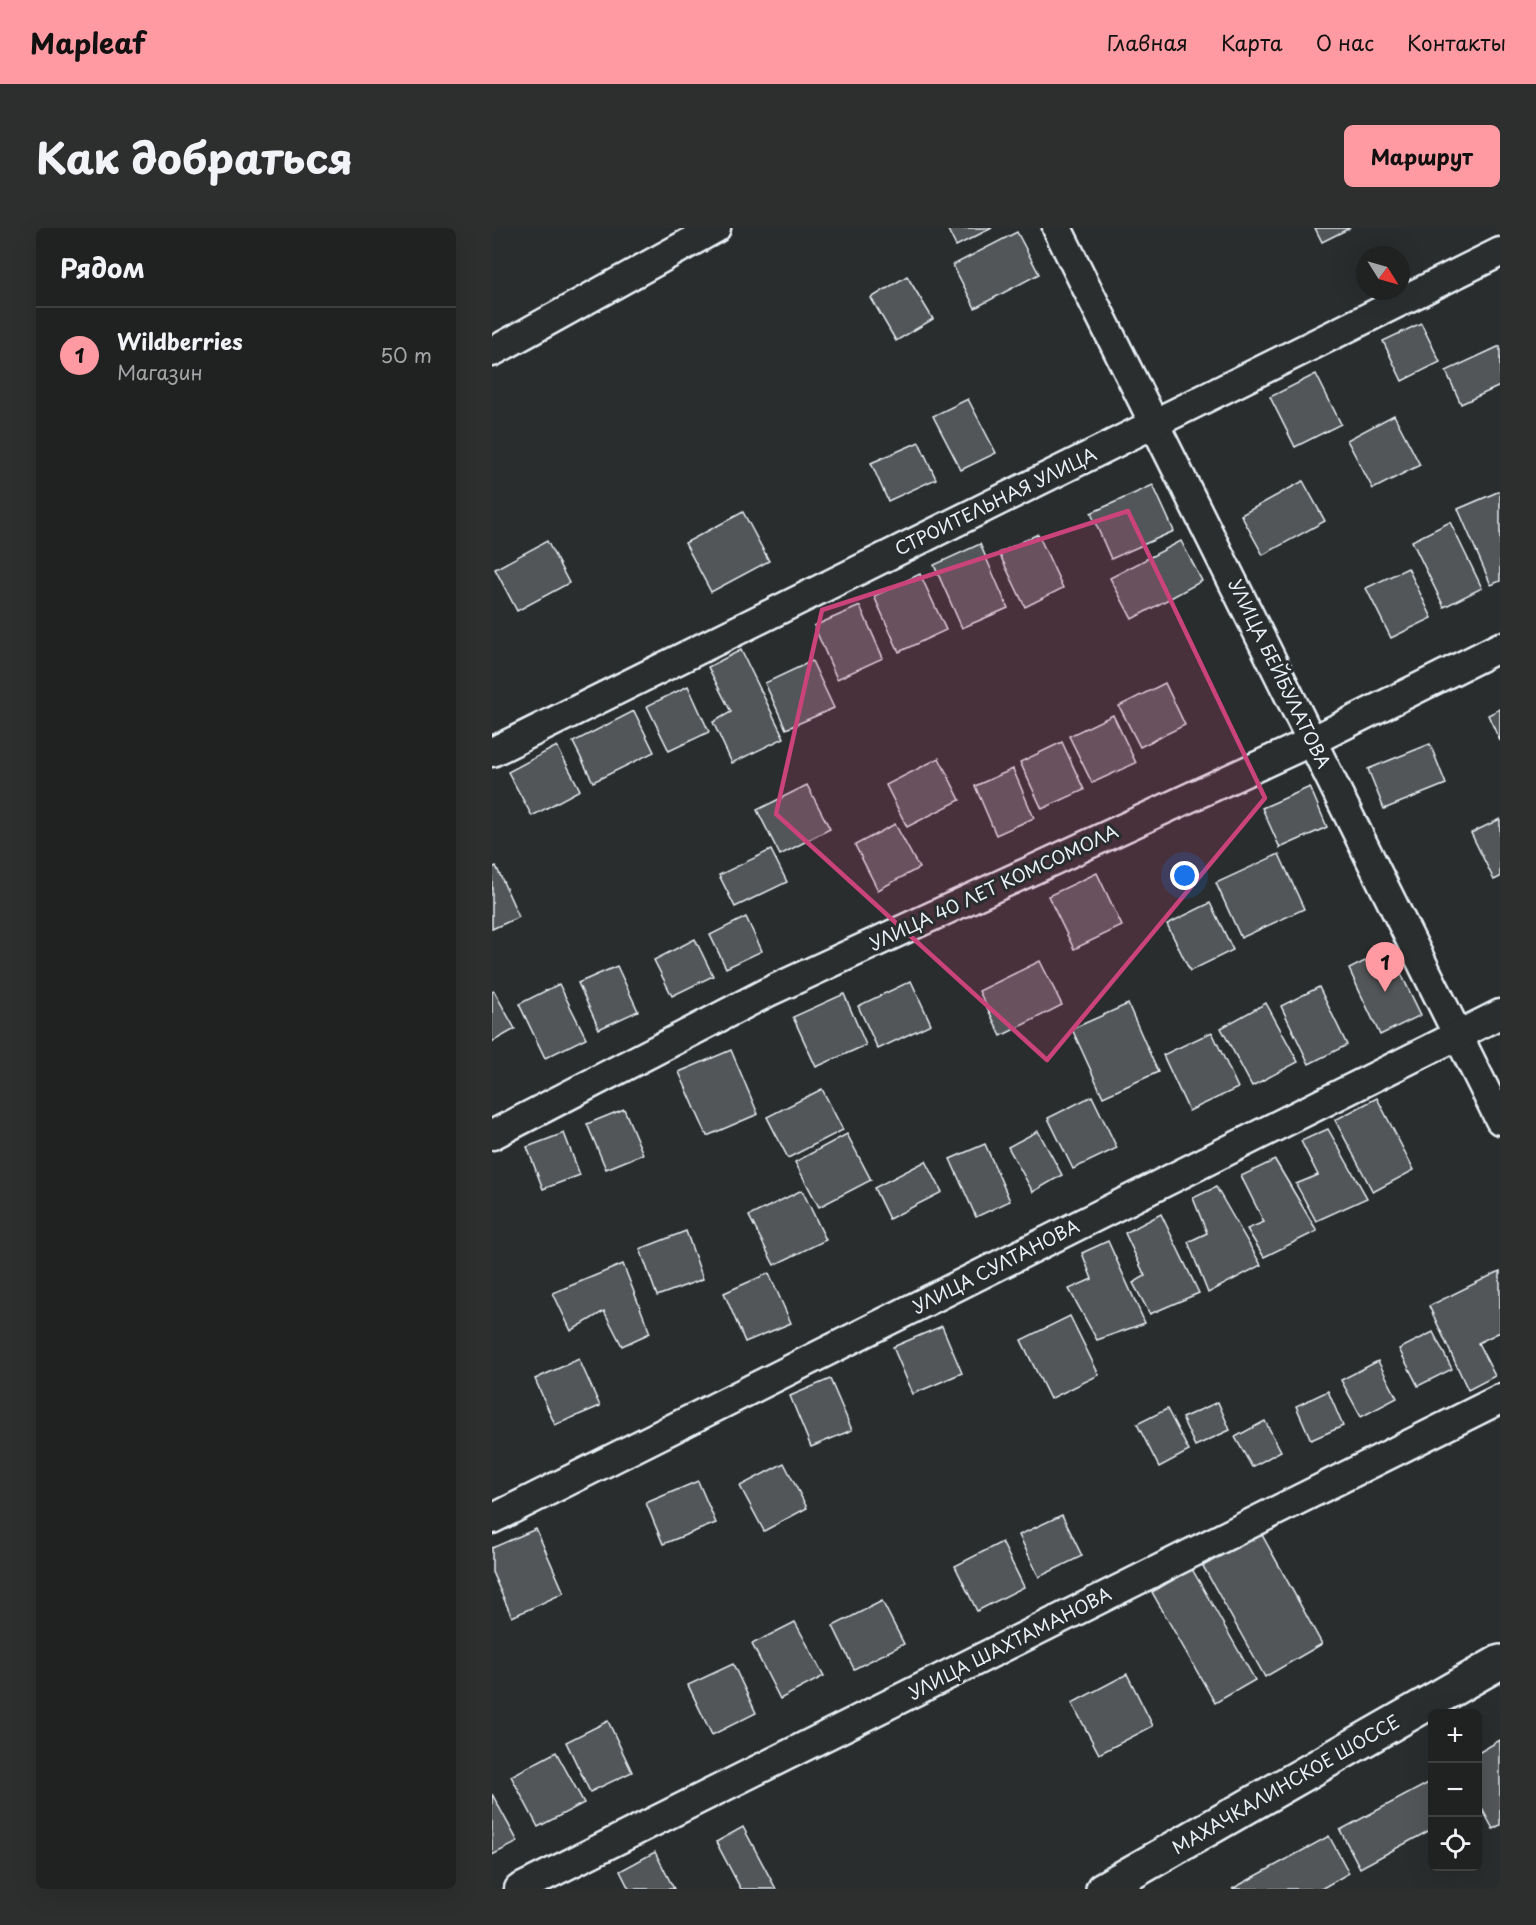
<!DOCTYPE html>
<html lang="ru">
<meta charset="utf-8">
<style>
:root{--surface:#202222;--page:#2d2f2f;--text:#f1f3f6;--muted:#a2a4a5;--line:#3d3f40;--accent:#ff9aa2}
body{margin:0;font-family:"Playpen Sans",sans-serif;background:var(--page);color:var(--text)}
.controls{position:absolute;right:18px;bottom:18px;display:grid;overflow:hidden;border-radius:9px;box-shadow:0 6px 24px #0002}
.controls button{width:54px;height:54px;display:grid;place-items:center;padding:0;border:0;border-bottom:2px solid var(--line);background:var(--surface);color:var(--text);font:30px sans-serif}
.compass{position:absolute;left:864px;top:18px;width:54px;height:54px;border-radius:50%;background:var(--surface);box-shadow:0 6px 24px #0002;rotate:127deg}
.you{position:absolute;left:693px;top:648px;width:21px;height:21px;margin:-15px;border:4px solid #fff;border-radius:50%;background:#1a73e8;box-shadow:0 0 0 9px #1a73e833}
.badge{display:grid;place-items:center;width:39px;height:39px;border-radius:50%;background:var(--accent);color:#111;font-size:20px;font-weight:700}
.pin{position:absolute;translate:-50% -50px;filter:drop-shadow(0 2px 3px #0008)}
.pin::after{content:'';position:absolute;top:32px;width:21px;height:18px;background:inherit;clip-path:polygon(0 0,100% 0,50% 100%)}
.list{margin:0;padding:0;list-style:none}
h2{display:flex;justify-content:space-between;align-items:center;height:78px;margin:0;padding:0 24px;font-size:26px}
h2 small{font-size:20px;font-weight:400;color:var(--muted)}
.list li{display:grid;grid-template-columns:39px 1fr auto;gap:18px;align-items:center;box-sizing:border-box;height:96px;padding:0 24px;border-top:2px solid var(--line)}
.list b{display:block;font-size:22px;white-space:nowrap}
.list p{margin:0;font-size:20px;white-space:nowrap;color:var(--muted)}
.list em{font-size:20px;font-style:normal;color:var(--muted)}
.icon{flex:none;width:33px;height:33px;fill:none;stroke:currentColor;stroke-width:2;stroke-linecap:round;stroke-linejoin:round}
.map{position:relative;flex:none;width:1008px;height:1661px;overflow:hidden;border-radius:9px}
header{display:flex;align-items:center;gap:36px;box-sizing:border-box;height:84px;padding:0 30px;background:var(--accent);color:#111}
header strong{font-size:28px}
nav{display:flex;gap:33px;margin-inline-start:auto;font-size:21px}
.intro{display:flex;align-items:center;justify-content:space-between;box-sizing:border-box;height:144px;padding:0 36px}
h1{margin:0;font-size:42px}
.button{padding:15px 27px;border-radius:9px;background:var(--accent);color:#111;font-size:21px;font-weight:700}
main{display:flex;gap:36px;padding:0 36px}
aside{flex:1;background:var(--surface);border-radius:9px;box-shadow:0 6px 24px #0002}
.map>svg:first-child{display:block}
</style>
<header>
<strong>Mapleaf</strong>
<nav><a>Главная</a><a>Карта</a><a>О нас</a><a>Контакты</a></nav>
</header>
<div class="intro"><h1>Как добраться</h1><a class="button">Маршрут</a></div>
<main>
<aside>
<h2>Рядом<small></small></h2>
<ul class="list">
<li><span class="badge">1</span><div><b>Wildberries</b><p>Магазин</p></div><em>50 m</em></li>
</ul>
</aside>
<div class="map">
<svg width="1008" height="1661" viewBox="0 0 1008 1661">
<rect width="100%" height="100%" fill="#2a2d2e"/>
<filter id="ink" filterUnits="userSpaceOnUse"><feTurbulence type="fractalNoise" baseFrequency=".0167" numOctaves="2"/><feDisplacementMap in="SourceGraphic" scale="12" xChannelSelector="R" yChannelSelector="G"/><feConvolveMatrix kernelMatrix="1 2 1 2 8 2 1 2 1" color-interpolation-filters="sRGB"/></filter>
<g filter="url(#ink)">
<g fill="#535759" stroke="#e8f1f8" stroke-width="1.5">
<polygon points="455,0 500,0 464,18"/>
<polygon points="823,0 858,0 830,14"/>
<polygon points="525,4 547,46 483,80 461,37"/>
<polygon points="415,48 441,91 404,113 379,70"/>
<polygon points="929,95 948,134 910,153 891,113"/>
<polygon points="1008,118 1008,158 969,176 954,143"/>
<polygon points="824,146 849,196 803,219 778,169"/>
<polygon points="476,171 504,225 469,242 441,188"/>
<polygon points="902,187 928,237 881,261 855,212"/>
<polygon points="427,214 444,251 396,273 379,235"/>
<polygon points="811,253 833,293 771,327 749,287"/>
<polygon points="661,257 682,303 619,331 599,285"/>
<polygon points="1008,263 1008,353 999,357 966,281"/>
<polygon points="251,284 277,333 219,364 193,315"/>
<polygon points="958,294 990,360 952,379 920,313"/>
<polygon points="546,306 571,360 533,379 507,325"/>
<polygon points="55,313 77,355 25,383 3,341"/>
<polygon points="689,313 710,353 640,391 618,350"/>
<polygon points="488,316 516,380 470,400 442,337"/>
<polygon points="916,340 940,390 899,410 874,360"/>
<polygon points="428,346 454,402 407,424 382,368"/>
<polygon points="368,378 391,430 345,451 322,398"/>
<polygon points="249,422 292,510 240,535 221,494 239,484 216,439"/>
<polygon points="320,433 342,480 294,501 273,455"/>
<polygon points="673,455 693,497 648,519 627,478"/>
<polygon points="196,458 217,504 177,523 155,478"/>
<polygon points="1008,481 1008,513 996,487"/>
<polygon points="142,483 162,524 101,554 81,514"/>
<polygon points="621,487 644,535 600,555 577,508"/>
<polygon points="570,514 592,562 550,581 528,534"/>
<polygon points="938,516 954,556 892,581 876,541"/>
<polygon points="65,518 88,562 40,588 16,544"/>
<polygon points="447,530 468,572 415,599 394,557"/>
<polygon points="521,541 542,590 504,607 483,558"/>
<polygon points="315,557 338,601 288,627 265,582"/>
<polygon points="818,559 835,599 788,620 770,580"/>
<polygon points="1008,591 1008,649 1002,652 979,605"/>
<polygon points="403,596 427,640 386,662 363,617"/>
<polygon points="279,622 295,654 243,679 227,647"/>
<polygon points="787,626 812,681 749,710 724,655"/>
<polygon points="4,638 27,689 0,701 0,640"/>
<polygon points="605,645 630,698 582,721 556,668"/>
<polygon points="718,675 741,722 698,743 675,696"/>
<polygon points="254,689 270,723 234,740 218,707"/>
<polygon points="203,711 221,748 180,768 162,732"/>
<polygon points="897,721 929,787 888,807 857,741"/>
<polygon points="548,733 570,777 509,808 487,763"/>
<polygon points="125,738 146,783 107,801 86,755"/>
<polygon points="419,753 439,796 386,821 366,778"/>
<polygon points="67,756 94,810 53,830 27,776"/>
<polygon points="827,759 855,817 817,836 789,778"/>
<polygon points="2,763 23,801 0,814 0,764"/>
<polygon points="352,766 374,817 324,839 301,789"/>
<polygon points="774,775 806,834 760,858 729,800"/>
<polygon points="636,776 666,844 611,869 580,801"/>
<polygon points="720,804 746,860 697,883 671,827"/>
<polygon points="239,822 266,886 215,908 187,844"/>
<polygon points="330,861 351,902 296,930 275,889"/>
<polygon points="600,868 625,920 581,941 556,890"/>
<polygon points="885,870 922,942 881,964 843,892"/>
<polygon points="132,881 151,926 114,941 95,896"/>
<polygon points="836,901 875,970 824,993 804,956 826,947 809,913"/>
<polygon points="546,903 570,947 541,964 516,919"/>
<polygon points="72,905 88,947 51,961 35,919"/>
<polygon points="355,906 379,952 327,979 303,934"/>
<polygon points="493,916 518,973 484,989 458,931"/>
<polygon points="783,932 825,1003 772,1029 755,1001 772,994 749,948"/>
<polygon points="434,933 450,964 397,991 382,960"/>
<polygon points="724,959 769,1037 716,1065 696,1014 715,1005 701,970"/>
<polygon points="310,962 334,1012 282,1037 257,988"/>
<polygon points="669,986 707,1065 658,1086 641,1055 653,1048 633,1005"/>
<polygon points="194,1003 211,1051 165,1068 148,1021"/>
<polygon points="616,1013 653,1095 605,1112 577,1061 600,1051 590,1025"/>
<polygon points="131,1036 158,1105 130,1118 112,1083 79,1103 61,1065"/>
<polygon points="1008,1043 1008,1104 986,1115 1003,1148 976,1162 937,1078"/>
<polygon points="277,1045 299,1095 253,1114 232,1065"/>
<polygon points="578,1088 607,1147 558,1171 529,1112"/>
<polygon points="450,1098 470,1145 421,1166 401,1119"/>
<polygon points="941,1104 960,1141 926,1158 907,1121"/>
<polygon points="87,1131 108,1178 63,1197 43,1151"/>
<polygon points="886,1133 905,1170 869,1189 849,1152"/>
<polygon points="338,1151 360,1202 319,1219 298,1168"/>
<polygon points="836,1163 851,1198 819,1212 804,1178"/>
<polygon points="726,1174 738,1202 703,1218 690,1190"/>
<polygon points="675,1181 697,1223 667,1239 645,1196"/>
<polygon points="773,1193 789,1223 760,1239 743,1209"/>
<polygon points="292,1235 315,1280 272,1303 248,1258"/>
<polygon points="206,1253 224,1295 171,1316 154,1275"/>
<polygon points="570,1287 590,1328 547,1349 527,1307"/>
<polygon points="44,1301 72,1365 20,1389 0,1344 0,1320"/>
<polygon points="769,1305 830,1416 773,1449 711,1338"/>
<polygon points="510,1314 532,1359 485,1383 463,1338"/>
<polygon points="700,1341 763,1452 723,1475 660,1364"/>
<polygon points="390,1373 412,1416 362,1441 341,1398"/>
<polygon points="303,1394 332,1448 288,1471 260,1416"/>
<polygon points="241,1436 264,1485 220,1507 196,1457"/>
<polygon points="635,1446 661,1498 607,1526 580,1475"/>
<polygon points="116,1493 140,1544 98,1564 74,1514"/>
<polygon points="1008,1512 1008,1597 1001,1601 986,1573 986,1525"/>
<polygon points="64,1524 92,1575 46,1599 19,1548"/>
<polygon points="940,1553 940,1601 868,1640 848,1602"/>
<polygon points="0,1566 26,1614 0,1627"/>
<polygon points="251,1599 284,1661 249,1661 224,1614"/>
<polygon points="837,1608 857,1645 829,1661 740,1661"/>
<polygon points="163,1624 182,1661 137,1661 128,1643"/>
</g>
<g fill="none" stroke-linecap="round" stroke-linejoin="round">
<g stroke="#e8f1f8" stroke-width="33">
<g id="minor">
<polyline points="565,0 1008,892"/>
<polyline points="0,124 224,0"/>
<polyline points="0,524 1008,24"/>
<polyline points="0,907 276,764 820,513 1008,419"/>
<polyline points="0,1291 1008,786"/>
<polyline points="27,1661 1008,1171"/>
</g>
</g>
<g stroke="#e8f1f8" stroke-width="38">
<polyline id="highway" points="611,1661 1008,1434"/>
</g>
<use href="#minor" stroke="#2a2d2e" stroke-width="28"/>
<use href="#highway" stroke="#2a2d2e" stroke-width="33"/>
</g>
</g>
<path fill="#ca437a" fill-opacity="0.2" stroke="#ca437a" stroke-width="4.5" stroke-linejoin="round" d="M636 283 773 570 555 832 284 586 330 382Z"/>
<g text-anchor="middle" stroke-width="6" stroke-linejoin="round" paint-order="stroke">
<g font-size="18" fill="#e8f1f8" stroke="#2a2d2e">
<text transform="translate(504 274) rotate(-26)" y="6">СТРОИТЕЛЬНАЯ УЛИЦА</text>
<text transform="translate(787 446) rotate(64)" y="6">УЛИЦА БЕЙБУЛАТОВА</text>
<text transform="translate(502 660) rotate(-25)" y="6">УЛИЦА 40 ЛЕТ КОМСОМОЛА</text>
<text transform="translate(504 1039) rotate(-27)" y="6">УЛИЦА СУЛТАНОВА</text>
<text transform="translate(518 1416) rotate(-27)" y="6">УЛИЦА ШАХТАМАНОВА</text>
<text transform="translate(794 1557) rotate(-30)" y="6">МАХАЧКАЛИНСКОЕ ШОССЕ</text>
</g>
</g>
</svg>
<div class="controls">
<button>+</button>
<button>−</button>
<button><svg class="icon" aria-label="locate" viewBox="0 0 24 24"><circle cx="12" cy="12" r="6"/><path d="M12 2v4M12 18v4M2 12h4M18 12h4"/></svg></button>
</div>
<svg class="compass" viewBox="-18 -18 36 36"><path d="M0-13l5 13h-10z" fill="#e53935"/><path d="M0 13l5-13h-10z" fill="#a2a4a5"/></svg>
<div class="you"></div>
<div class="pin badge" style="left:893px;top:764px">1</div>
</div>
</main>
